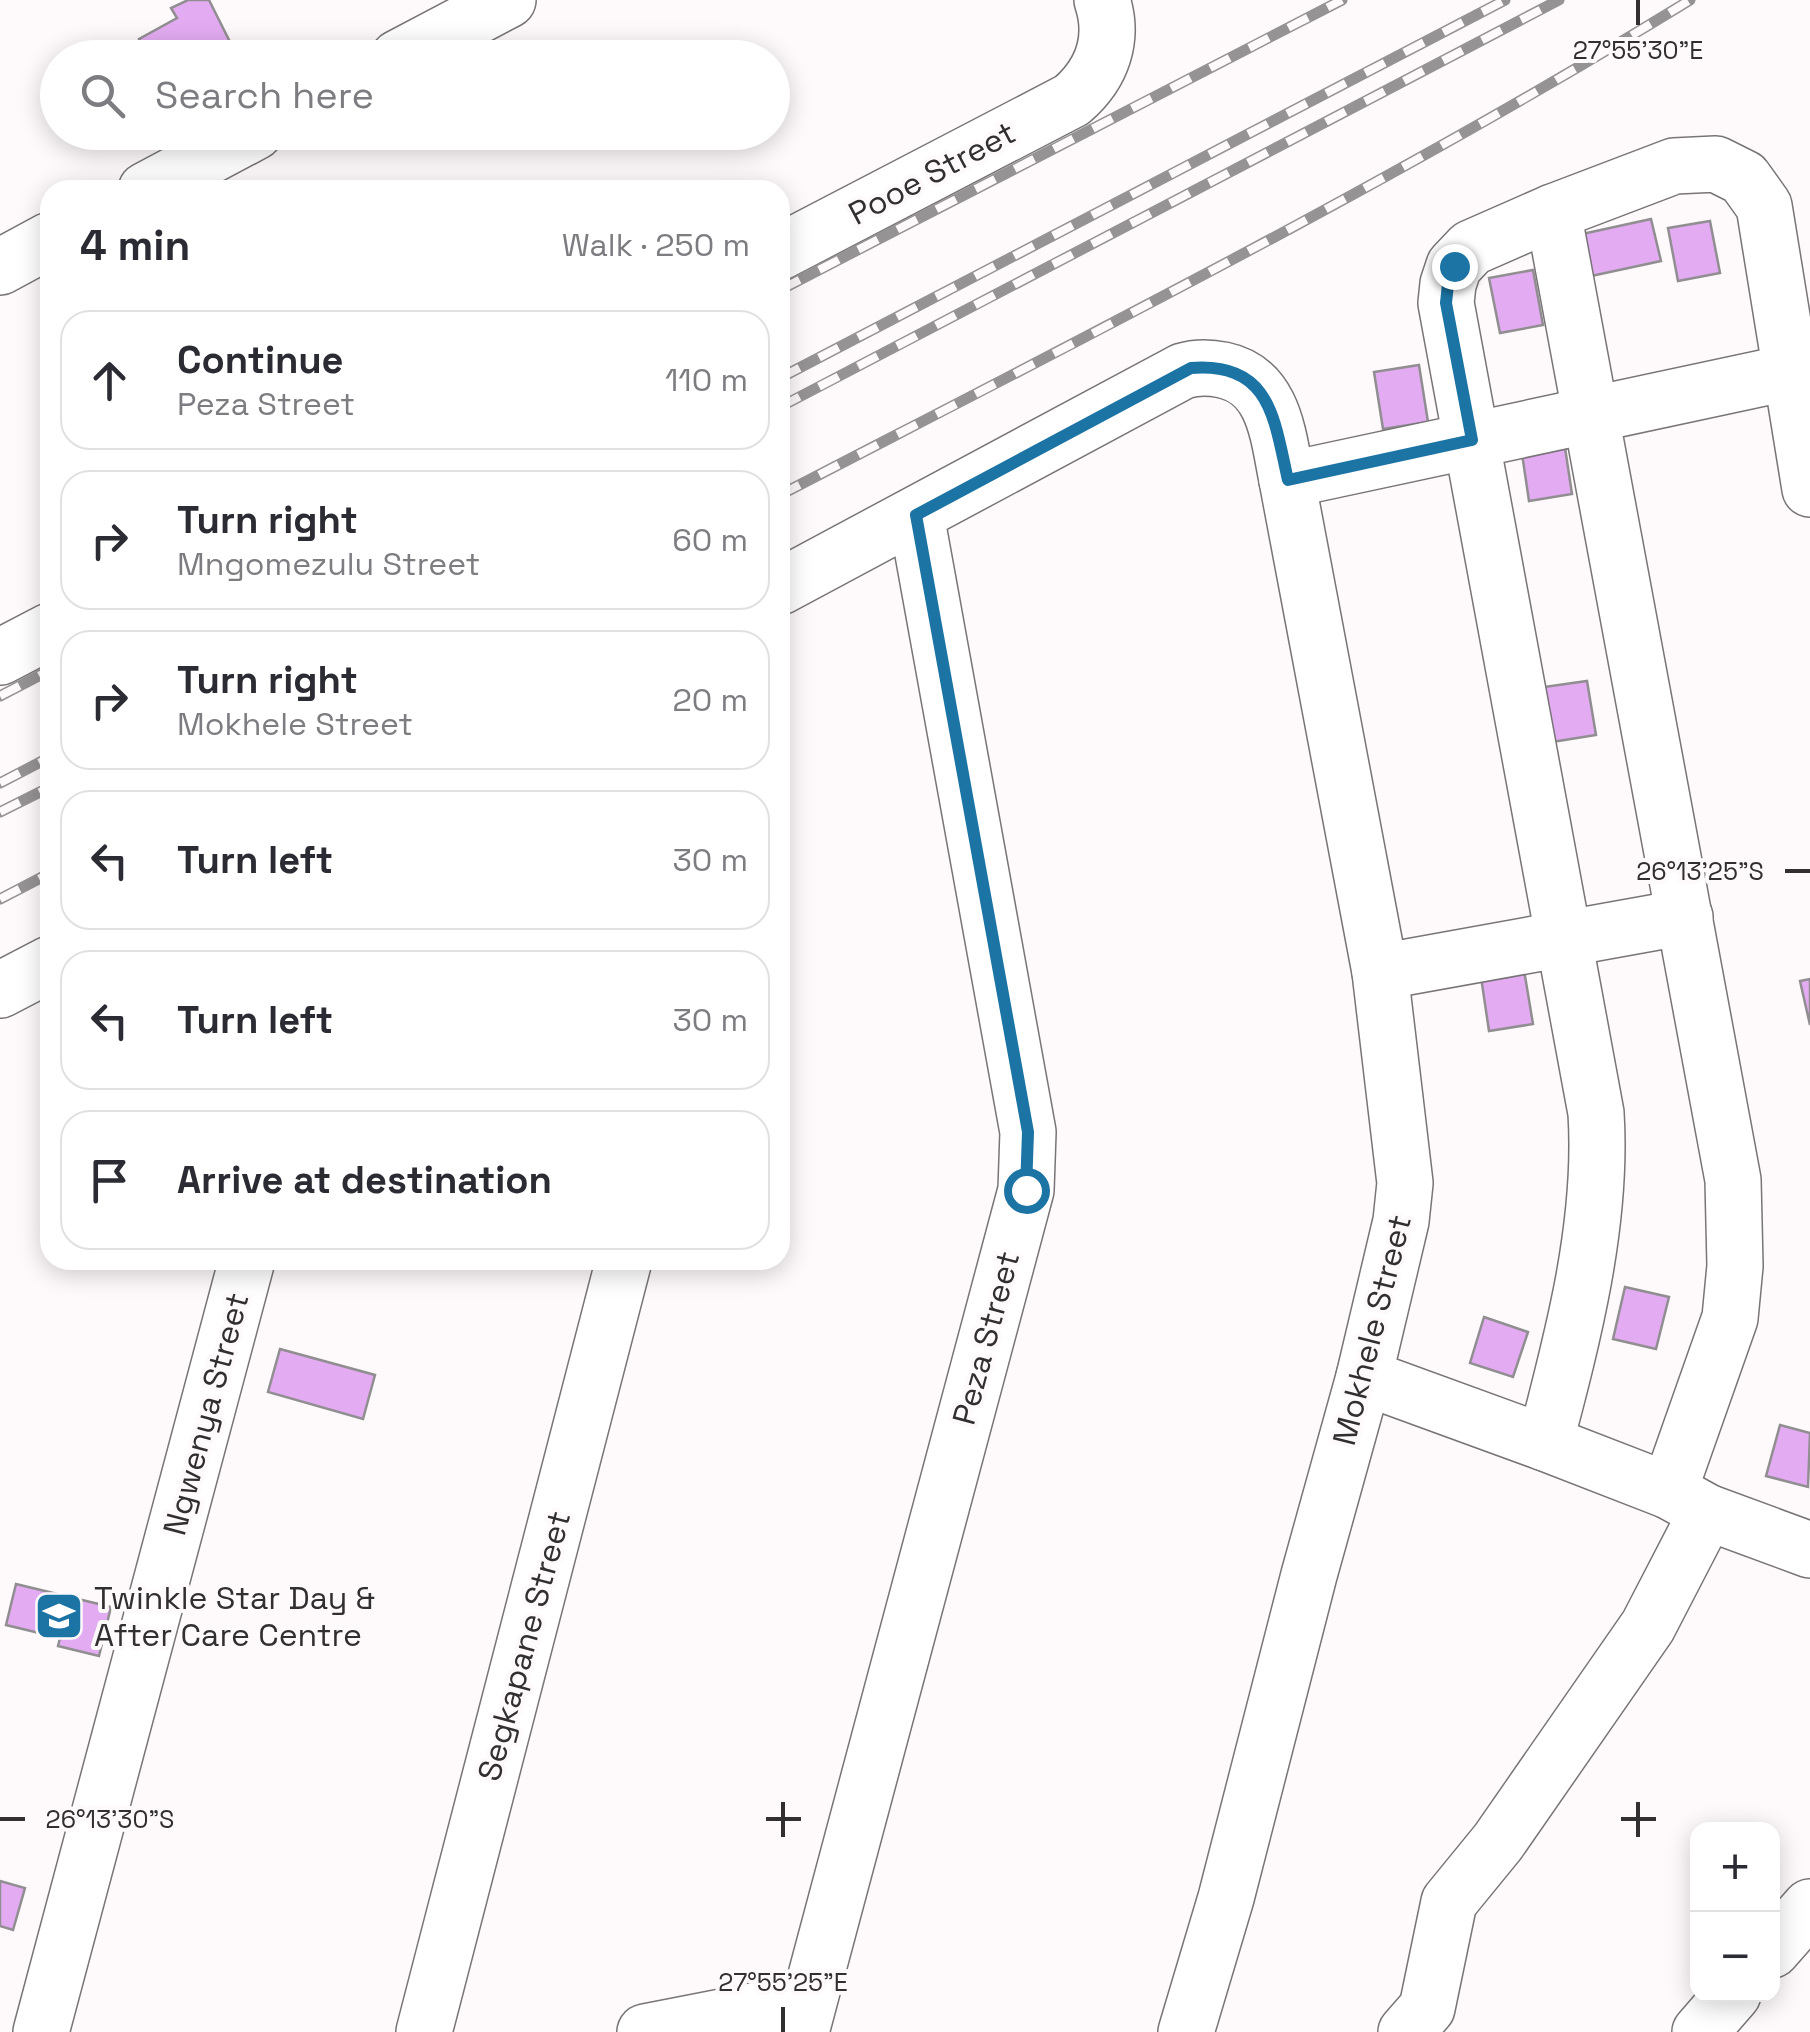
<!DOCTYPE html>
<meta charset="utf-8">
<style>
:root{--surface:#fff;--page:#f2f2f3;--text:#2b2b33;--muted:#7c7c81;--line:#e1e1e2}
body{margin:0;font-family:"Space Grotesk",sans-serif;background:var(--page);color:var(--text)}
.controls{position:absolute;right:30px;bottom:30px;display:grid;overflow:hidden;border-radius:20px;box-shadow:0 5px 25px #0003}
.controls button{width:90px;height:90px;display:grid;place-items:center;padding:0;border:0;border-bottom:2px solid var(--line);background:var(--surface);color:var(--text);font:50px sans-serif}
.stop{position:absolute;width:30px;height:30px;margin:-22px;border:8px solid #1c74a4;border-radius:50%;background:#fff}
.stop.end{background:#1c74a4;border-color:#fff;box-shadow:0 2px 10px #0008}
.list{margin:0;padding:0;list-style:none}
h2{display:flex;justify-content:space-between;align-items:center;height:130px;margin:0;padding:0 40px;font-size:42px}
h2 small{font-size:32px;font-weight:400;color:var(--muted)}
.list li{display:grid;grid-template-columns:65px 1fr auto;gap:30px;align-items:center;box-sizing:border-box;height:140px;margin:0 20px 20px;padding:0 20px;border:2px solid var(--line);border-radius:30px}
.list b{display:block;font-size:38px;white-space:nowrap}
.list p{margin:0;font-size:32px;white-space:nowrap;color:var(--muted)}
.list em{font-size:32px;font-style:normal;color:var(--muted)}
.icon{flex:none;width:55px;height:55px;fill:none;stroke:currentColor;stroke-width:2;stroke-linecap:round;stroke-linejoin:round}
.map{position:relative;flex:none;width:1810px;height:2032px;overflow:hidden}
.search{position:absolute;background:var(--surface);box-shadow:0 5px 25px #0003;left:40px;top:40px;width:750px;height:110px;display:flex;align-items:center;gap:25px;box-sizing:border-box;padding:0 35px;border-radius:55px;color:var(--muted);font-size:38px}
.panel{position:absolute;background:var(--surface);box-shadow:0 5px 25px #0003;left:40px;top:180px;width:750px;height:1090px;border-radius:30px}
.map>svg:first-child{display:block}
</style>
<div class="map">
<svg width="1810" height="2032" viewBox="0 0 1810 2032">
<rect width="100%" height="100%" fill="#fefafc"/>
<g fill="#e3acf2" stroke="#918e92" stroke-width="2.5">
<polygon points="188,0 209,0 238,58 148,58 139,39 177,18 171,8"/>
<polygon points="1651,219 1661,261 1582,278 1573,236"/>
<polygon points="1710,221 1720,273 1678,281 1668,228"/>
<polygon points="1533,270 1543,325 1500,333 1489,278"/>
<polygon points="1419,365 1428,422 1383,429 1374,372"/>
<polygon points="1564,441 1572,494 1529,501 1521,447"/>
<polygon points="1587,681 1596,735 1552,742 1544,687"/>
<polygon points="1524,970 1533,1024 1489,1031 1481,977"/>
<polygon points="1810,979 1810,1025 1800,981"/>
<polygon points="1625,1287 1669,1297 1656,1349 1613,1339"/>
<polygon points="1484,1317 1528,1332 1513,1377 1470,1363"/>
<polygon points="280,1349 375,1375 363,1419 268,1392"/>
<polygon points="1780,1425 1810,1433 1808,1487 1766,1476"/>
<polygon points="16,1584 111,1607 99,1656 58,1646 60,1638 6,1625"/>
<polygon points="0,1881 25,1888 13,1930 0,1926"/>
</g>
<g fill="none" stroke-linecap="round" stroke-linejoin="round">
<g stroke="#787477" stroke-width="58">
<g id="minor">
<polyline points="398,58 508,0"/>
<polyline points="146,190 255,132"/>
<polyline points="1553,212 1733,1180 1735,1266 1730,1318 1669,1491"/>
<path d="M780 252 1072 100C1102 74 1115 39 1102 0"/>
<polyline points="0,267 50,240"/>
<polyline points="1287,480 1810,368"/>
<path d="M780 587 1183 371C1196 367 1209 367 1223 370 1275 381 1278 436 1287 480L1380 972 1405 1183 1401 1221 1364 1377 1309 1575 1226 1898 1186 2032"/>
<polyline points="0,657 50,631"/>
<polyline points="1380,972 1685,917"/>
<polyline points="0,990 50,964"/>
<polyline points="1364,1377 1545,1443 1669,1491 1707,1512 1810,1550"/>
<path d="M1545 1443C1573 1337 1603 1223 1596 1113L1446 303 1448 284 1454 266 1471 248 1553 212 1674 166 1716 164 1744 178 1764 206 1810 489"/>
<polyline points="1772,1950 1810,1907"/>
<polyline points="41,2032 247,1260"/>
<polyline points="424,2032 624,1260"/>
<polyline points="645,2032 809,2000"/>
<polyline points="801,2032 1026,1190 1028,1132 916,515"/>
<polyline points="1406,2032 1427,2008 1449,1902 1498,1842 1648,1626 1707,1512"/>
<polyline points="1700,2032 1733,1994"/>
</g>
</g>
<use href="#minor" stroke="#fff" stroke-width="55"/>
<g stroke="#969395" stroke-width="11">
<g id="rail">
<polyline points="780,290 1342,0"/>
<polyline points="780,378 1505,0"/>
<polyline points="780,407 1559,0"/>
<path d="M780 495C1087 336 1395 181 1690 0"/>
<polyline points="0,696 50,670"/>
<polyline points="0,783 50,757"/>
<polyline points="0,812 50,787"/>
<polyline points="0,899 50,873"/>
</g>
</g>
<use href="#rail" stroke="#fefafc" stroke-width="8" stroke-dasharray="22" stroke-linecap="butt"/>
</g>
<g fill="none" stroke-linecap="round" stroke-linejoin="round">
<path stroke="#1c74a4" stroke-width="12" d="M1026 1190 1028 1132 916 515 1191 368C1271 362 1274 419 1288 480L1472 440 1446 303 1448 284 1454 266"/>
</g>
<path fill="none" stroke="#312f30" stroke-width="4" d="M1638 0V25M1785 871H1810M783 1802V1837M1638 1802V1837M0 1819H25M766 1819H801M1621 1819H1656M783 2007V2032"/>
<defs>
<g id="school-square" transform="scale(2.5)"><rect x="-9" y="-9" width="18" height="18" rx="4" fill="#1c74a4" stroke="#fefafc"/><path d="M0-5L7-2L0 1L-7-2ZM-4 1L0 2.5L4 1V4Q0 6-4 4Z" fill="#fff"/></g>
</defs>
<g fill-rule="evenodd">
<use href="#school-square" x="59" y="1616"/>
</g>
<g text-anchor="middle" stroke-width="8" stroke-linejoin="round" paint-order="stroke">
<g font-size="32" fill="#312f30" stroke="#fefafc">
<text transform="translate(932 173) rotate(-28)" y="11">Pooe Street</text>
<text transform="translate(1372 1330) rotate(-76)" y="11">Mokhele Street</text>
<text transform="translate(986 1338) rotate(-75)" y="11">Peza Street</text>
<text transform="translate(206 1414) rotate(-75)" y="11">Ngwenya Street</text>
<text transform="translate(524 1646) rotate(-75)" y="11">Segkapane Street</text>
</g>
<g font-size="32" fill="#312f30" stroke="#fefafc" text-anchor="start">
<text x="94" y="1609">Twinkle Star Day &amp;<tspan x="94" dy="37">After Care Centre</tspan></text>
</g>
</g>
<g font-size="25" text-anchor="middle" fill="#312f30" stroke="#fefafc" stroke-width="8" stroke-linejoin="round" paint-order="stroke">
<text x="1638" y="59">27°55'30"E</text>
<text x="1700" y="880">26°13'25"S</text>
<text x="110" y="1828">26°13'30"S</text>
<text x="783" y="1991">27°55'25"E</text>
</g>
</svg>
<div class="controls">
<button>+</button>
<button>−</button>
</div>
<div class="stop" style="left:1026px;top:1190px"></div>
<div class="stop end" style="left:1454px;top:266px"></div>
<div class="search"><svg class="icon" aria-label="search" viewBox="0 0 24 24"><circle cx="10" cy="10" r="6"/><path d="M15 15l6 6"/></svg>Search here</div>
<section class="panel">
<h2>4 min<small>Walk · 250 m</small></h2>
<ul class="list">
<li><svg class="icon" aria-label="ahead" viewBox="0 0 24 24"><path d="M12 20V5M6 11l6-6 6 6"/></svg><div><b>Continue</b><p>Peza Street</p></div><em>110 m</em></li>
<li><svg class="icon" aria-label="right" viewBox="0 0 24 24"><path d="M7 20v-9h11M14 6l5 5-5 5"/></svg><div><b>Turn right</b><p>Mngomezulu Street</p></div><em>60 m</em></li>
<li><svg class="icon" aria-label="right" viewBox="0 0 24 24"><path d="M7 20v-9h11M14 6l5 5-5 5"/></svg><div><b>Turn right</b><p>Mokhele Street</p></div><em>20 m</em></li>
<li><svg class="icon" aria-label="left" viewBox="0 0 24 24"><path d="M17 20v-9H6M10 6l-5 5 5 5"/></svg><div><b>Turn left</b></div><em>30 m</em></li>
<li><svg class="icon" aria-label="left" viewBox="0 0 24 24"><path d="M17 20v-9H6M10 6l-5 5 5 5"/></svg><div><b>Turn left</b></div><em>30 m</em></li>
<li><svg class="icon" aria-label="arrive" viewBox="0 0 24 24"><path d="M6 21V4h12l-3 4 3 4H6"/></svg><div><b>Arrive at destination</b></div></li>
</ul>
</section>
</div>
